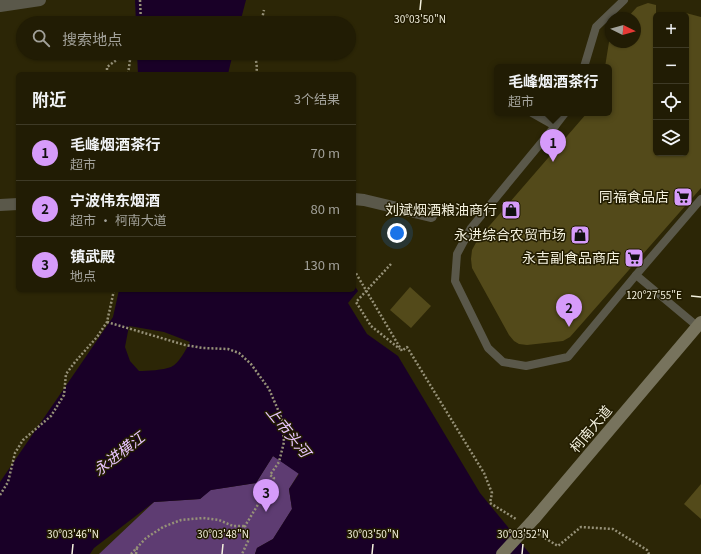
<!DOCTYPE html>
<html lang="zh">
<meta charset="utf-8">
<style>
:root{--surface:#211c04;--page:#2d2913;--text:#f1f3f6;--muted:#a2a19a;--line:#3e3a26;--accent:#d69bfa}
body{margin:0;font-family:Georgia,"Noto Sans SC",serif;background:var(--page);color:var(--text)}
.controls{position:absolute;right:12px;top:12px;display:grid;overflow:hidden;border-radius:6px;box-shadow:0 1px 3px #0004}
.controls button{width:36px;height:36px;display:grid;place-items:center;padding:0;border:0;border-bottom:1px solid var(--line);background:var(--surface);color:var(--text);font:20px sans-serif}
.compass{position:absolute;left:605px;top:12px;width:36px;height:36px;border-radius:50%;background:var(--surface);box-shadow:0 1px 3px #0004;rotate:95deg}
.you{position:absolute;left:397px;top:233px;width:14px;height:14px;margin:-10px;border:3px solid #fff;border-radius:50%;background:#1a73e8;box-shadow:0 0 0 6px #1a73e833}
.badge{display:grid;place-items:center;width:26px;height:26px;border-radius:50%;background:var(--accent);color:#111;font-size:13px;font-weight:700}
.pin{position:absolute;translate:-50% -33px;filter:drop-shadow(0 1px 2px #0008)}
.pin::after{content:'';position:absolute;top:21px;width:14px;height:12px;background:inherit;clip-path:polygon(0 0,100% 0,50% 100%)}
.popup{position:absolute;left:494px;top:64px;width:118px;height:52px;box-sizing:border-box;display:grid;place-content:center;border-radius:6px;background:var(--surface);filter:drop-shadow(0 1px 3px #0005);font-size:13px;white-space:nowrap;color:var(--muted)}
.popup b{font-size:15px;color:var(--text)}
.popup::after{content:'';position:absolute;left:50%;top:100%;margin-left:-8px;border:8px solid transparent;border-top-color:var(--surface)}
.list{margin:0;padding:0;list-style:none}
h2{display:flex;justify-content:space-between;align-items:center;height:52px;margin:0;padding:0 16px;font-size:17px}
h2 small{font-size:13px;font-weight:400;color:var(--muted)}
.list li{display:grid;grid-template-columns:26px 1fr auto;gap:12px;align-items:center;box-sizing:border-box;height:56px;padding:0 16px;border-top:1px solid var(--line)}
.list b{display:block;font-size:15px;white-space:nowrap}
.list p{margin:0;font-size:13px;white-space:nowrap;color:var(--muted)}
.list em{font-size:13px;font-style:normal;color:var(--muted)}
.icon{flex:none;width:22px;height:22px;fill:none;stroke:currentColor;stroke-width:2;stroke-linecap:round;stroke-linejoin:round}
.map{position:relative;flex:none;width:701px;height:554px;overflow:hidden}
.search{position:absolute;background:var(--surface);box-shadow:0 1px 3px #0004;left:16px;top:16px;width:340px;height:44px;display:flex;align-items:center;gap:10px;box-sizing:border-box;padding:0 14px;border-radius:22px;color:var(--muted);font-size:15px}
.panel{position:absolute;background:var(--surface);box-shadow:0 1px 3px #0004;left:16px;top:72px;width:340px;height:220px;border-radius:6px}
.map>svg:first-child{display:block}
</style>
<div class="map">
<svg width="701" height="554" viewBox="0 0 701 554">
<rect width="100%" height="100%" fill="#2c2606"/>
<polygon fill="#5e3c72" points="273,456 299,473 289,489 292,509 273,539 257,548 255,554 99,554 154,502 200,499 210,490 256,483"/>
<g fill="#190027" fill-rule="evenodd">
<polygon points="135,0 246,0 240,23 136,23"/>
<polygon points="137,53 233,53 228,74 138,74"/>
<path d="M354 285 358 291 348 303 367 334 398 356 480 493 530 554H255L257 548 273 539 292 509 289 489 299 474 273 456 256 483 211 490 200 499 154 502 94 548 90 554H0V482L113 317 119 290H354ZM129 326 164 332 190 342C186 349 179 364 171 367 163 370 148 371 139 371L130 361 125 347Z"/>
</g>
<g fill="#534a1a">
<polygon points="648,3 656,5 656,153 686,153 686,13 701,17 701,188 570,337 563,341 527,345 519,344 514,341 509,335 472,268 471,259 472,250 478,239 587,113 609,113 609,67 605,67 609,42 611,39 611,42 635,42 635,18 627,18 637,7"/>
<polygon points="410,287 431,306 411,328 390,310"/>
<polygon points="701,484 701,519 684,504"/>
</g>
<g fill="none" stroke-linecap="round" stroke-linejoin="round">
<g stroke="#969178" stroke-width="2.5" stroke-dasharray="2 2" stroke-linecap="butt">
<polyline points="140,0 141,23"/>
<polyline points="261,23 264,10"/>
<polyline points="255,53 257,68 256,74"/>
<polyline points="107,74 107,67 126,53"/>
<polyline points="128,74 131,53"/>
<polyline points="391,264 356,302 371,326 400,349"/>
<polyline points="354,270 402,351 407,347 484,473 492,493 490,503 516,519"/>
<polyline points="107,322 185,345 203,348 228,349 239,353 251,364 269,389 282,419 284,442 279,462 270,475 274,478 245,526 249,539 242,554"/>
<polyline points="0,495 8,482 15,453 23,440 51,416 64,395 66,374 75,362 97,337 107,322 114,290"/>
<polyline points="538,534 558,546 581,527 613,529 647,550 649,554"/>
<polyline points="131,554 146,538 163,527 181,520 203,518 219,520 233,526 245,526"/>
<polyline points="136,554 137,548"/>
</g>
<g stroke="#5a584a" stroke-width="8">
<polyline points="584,67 596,27 624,0"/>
<polyline points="532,113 555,126"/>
<polyline points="565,113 555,126 471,228 457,254 455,281 488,348 503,362 526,366 568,357 636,275 701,199"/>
<polyline points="636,275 697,326"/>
</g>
<g stroke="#5a584a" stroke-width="12">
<polyline points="0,6 40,0"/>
<polyline points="354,199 364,200 431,216"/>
<polyline points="0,205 18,204"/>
</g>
<polyline stroke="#77735d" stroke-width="12" points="535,518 701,322"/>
<polyline stroke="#77735d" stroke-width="12" points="502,554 535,518"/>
</g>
<path fill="none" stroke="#f4f1de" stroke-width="1.5" d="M420 10 421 0M691 296 701 297M72 554 73 544M222 554 223 544M372 554 373 544M522 554 523 544"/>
<defs>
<g id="supermarket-square" transform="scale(1)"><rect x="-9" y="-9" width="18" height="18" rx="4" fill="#d69bfa" stroke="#221c00"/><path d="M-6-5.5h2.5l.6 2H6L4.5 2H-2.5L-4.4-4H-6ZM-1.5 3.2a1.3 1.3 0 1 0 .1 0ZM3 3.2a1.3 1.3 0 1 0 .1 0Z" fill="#111"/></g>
<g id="shop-square" transform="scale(1)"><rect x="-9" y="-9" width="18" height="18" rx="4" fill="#d69bfa" stroke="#221c00"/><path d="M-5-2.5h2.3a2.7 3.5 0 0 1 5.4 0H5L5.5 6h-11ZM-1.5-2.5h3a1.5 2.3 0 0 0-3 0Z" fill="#111"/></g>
</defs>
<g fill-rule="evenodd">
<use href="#supermarket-square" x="683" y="197"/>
<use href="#shop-square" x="511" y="210"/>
<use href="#shop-square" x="580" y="235"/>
<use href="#supermarket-square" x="634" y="258"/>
</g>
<g text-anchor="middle" stroke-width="3" stroke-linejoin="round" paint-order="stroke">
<g font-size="14" fill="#f4f1de" stroke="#221c00" text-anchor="end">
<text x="669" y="202">同福食品店</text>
<text x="497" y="215">刘斌烟酒粮油商行</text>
<text x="566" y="240">永进综合农贸市场</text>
<text x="620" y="263">永吉副食品商店</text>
</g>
<g font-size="14" fill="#f4f1de" stroke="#221c00">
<text transform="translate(591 429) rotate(-50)" y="5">柯南大道</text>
</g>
<g font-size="15" font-style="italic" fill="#e8c5fe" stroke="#221c00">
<text transform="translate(288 432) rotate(51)" y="5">上市头河</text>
<text transform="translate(119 454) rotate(-38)" y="5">永进横江</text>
</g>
</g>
<g font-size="10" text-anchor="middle" fill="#f4f1de" stroke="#221c00" stroke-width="3" stroke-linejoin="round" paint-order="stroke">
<text x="420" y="23">30°03'50"N</text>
<text x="654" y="299">120°27'55"E</text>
<text x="73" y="538">30°03'46"N</text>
<text x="223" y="538">30°03'48"N</text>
<text x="373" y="538">30°03'50"N</text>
<text x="523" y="538">30°03'52"N</text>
</g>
</svg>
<div class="controls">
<button>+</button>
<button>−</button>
<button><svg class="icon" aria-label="locate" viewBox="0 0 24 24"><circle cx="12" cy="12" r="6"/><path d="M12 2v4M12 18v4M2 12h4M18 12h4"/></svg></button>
<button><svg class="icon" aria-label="layers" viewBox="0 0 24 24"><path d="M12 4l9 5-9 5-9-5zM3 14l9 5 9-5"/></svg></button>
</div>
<svg class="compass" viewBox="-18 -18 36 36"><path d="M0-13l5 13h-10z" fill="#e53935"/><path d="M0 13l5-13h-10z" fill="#a2a19a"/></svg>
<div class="you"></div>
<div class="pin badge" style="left:553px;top:162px">1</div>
<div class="popup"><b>毛峰烟酒茶行</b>超市</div>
<div class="pin badge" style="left:569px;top:327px">2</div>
<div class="pin badge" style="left:266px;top:512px">3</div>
<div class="search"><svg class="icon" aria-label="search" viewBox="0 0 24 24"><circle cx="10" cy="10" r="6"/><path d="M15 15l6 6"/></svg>搜索地点</div>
<section class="panel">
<h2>附近<small>3个结果</small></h2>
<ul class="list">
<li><span class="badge">1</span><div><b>毛峰烟酒茶行</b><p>超市</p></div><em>70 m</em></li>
<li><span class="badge">2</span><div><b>宁波伟东烟酒</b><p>超市 · 柯南大道</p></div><em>80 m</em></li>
<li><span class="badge">3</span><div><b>镇武殿</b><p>地点</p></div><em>130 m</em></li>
</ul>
</section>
</div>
